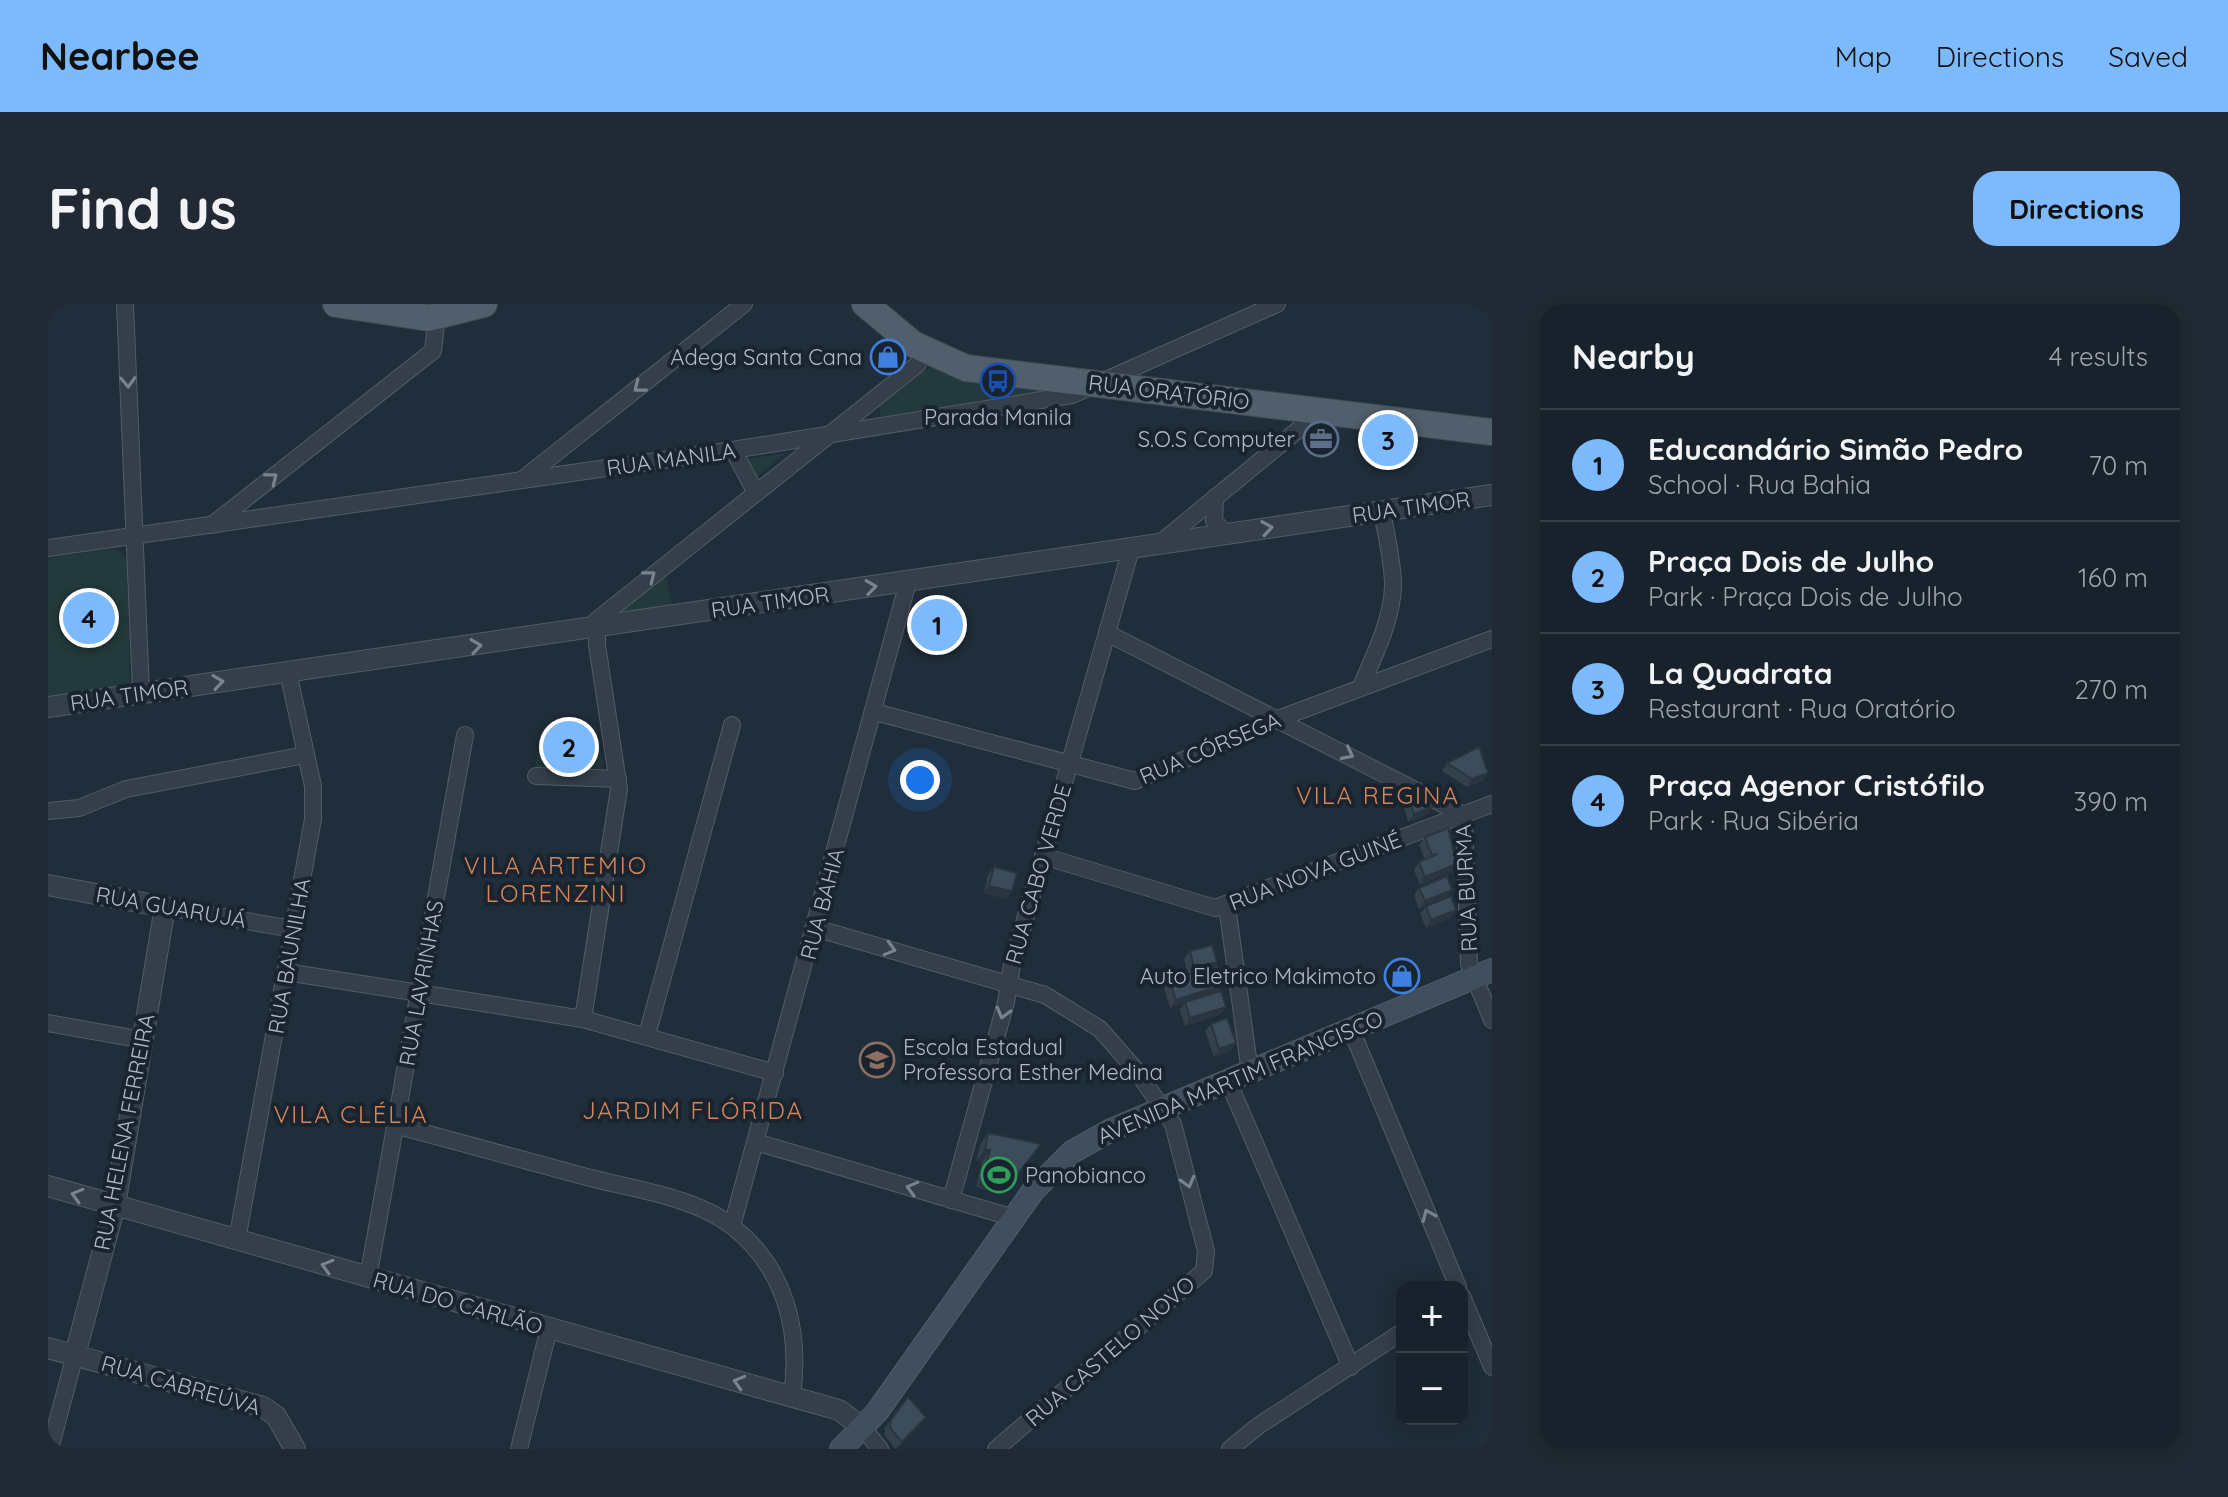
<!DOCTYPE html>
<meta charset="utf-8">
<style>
:root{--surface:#18222c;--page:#212a34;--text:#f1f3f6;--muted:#9fa4a9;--line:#363f48;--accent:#7db9fd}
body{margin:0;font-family:Quicksand,sans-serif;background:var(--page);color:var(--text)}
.controls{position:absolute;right:24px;bottom:24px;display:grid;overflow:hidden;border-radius:16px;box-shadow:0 4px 20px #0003}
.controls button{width:72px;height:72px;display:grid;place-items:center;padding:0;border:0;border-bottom:2px solid var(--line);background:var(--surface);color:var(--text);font:40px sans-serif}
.you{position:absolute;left:872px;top:476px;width:28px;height:28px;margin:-20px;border:6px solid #fff;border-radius:50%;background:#1a73e8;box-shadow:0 0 0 12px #1a73e833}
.badge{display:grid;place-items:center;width:52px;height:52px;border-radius:50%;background:var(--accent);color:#111;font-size:26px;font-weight:700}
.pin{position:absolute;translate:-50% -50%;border:4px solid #fff;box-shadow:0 2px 8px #0006}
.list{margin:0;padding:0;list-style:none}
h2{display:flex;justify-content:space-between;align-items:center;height:104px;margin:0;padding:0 32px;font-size:34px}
h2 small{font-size:26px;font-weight:400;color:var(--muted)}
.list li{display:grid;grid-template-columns:52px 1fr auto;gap:24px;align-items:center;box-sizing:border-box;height:112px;padding:0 32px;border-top:2px solid var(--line)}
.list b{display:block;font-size:30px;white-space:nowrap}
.list p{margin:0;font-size:26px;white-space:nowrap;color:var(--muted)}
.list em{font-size:26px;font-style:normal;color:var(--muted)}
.map{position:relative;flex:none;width:1444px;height:1145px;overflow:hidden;border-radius:24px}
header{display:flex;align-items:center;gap:48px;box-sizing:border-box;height:112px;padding:0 40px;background:var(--accent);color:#111}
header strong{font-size:38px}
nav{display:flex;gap:44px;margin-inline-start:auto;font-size:28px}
.intro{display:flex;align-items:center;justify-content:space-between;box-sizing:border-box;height:192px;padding:0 48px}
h1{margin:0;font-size:56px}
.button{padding:20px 36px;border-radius:24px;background:var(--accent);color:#111;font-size:28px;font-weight:700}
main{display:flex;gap:48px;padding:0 48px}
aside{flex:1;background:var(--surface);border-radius:24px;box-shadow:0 4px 20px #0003}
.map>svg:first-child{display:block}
</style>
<header>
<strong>Nearbee</strong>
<nav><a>Map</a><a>Directions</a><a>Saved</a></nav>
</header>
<div class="intro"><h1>Find us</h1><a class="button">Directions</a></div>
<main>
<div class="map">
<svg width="1444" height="1145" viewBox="0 0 1444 1145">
<rect width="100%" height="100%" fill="#202d3a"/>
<g fill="#223a3b">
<polygon points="882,63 919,74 1002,86 833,113 831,102"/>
<polygon points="738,149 708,174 700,155"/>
<polygon points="62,245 73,247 79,258 82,381 0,394 0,254"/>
<polygon points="618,271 625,305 574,311 573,307"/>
<polygon points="548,423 555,460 552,465 487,464 495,424"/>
</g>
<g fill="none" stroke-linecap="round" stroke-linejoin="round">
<g stroke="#515d68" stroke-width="18">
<g id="minor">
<polyline points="77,0 93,389"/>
<polyline points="685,146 708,189"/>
<polyline points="475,175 696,0"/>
<polyline points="1167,193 1166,217 1178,230"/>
<polyline points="164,221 385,47 389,13"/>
<polyline points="1111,240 1273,107"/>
<polyline points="0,244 685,146 1024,91 1229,0"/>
<polyline points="1059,329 1416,511 1421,660 1444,716"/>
<path d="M1313 383C1326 351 1344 317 1345 282 1345 257 1338 231 1334 207"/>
<polyline points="827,408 1087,477 1230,415 1444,335"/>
<polyline points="488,472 570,475"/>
<polyline points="0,507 31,504 78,485 257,451"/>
<polyline points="995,552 1167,604 1444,500"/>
<polyline points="1179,602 1202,768"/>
<polyline points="117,603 245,625"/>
<polyline points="767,624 997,691 1052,725 1088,766 1125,820 1158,947 1156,967 948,1145"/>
<polyline points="238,668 535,715 727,769"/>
<polyline points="535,715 571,485 549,341 549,316 870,60"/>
<polyline points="0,719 95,736"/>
<polyline points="1303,725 1410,983"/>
<polyline points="599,731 684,421"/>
<polyline points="1180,777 1303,1063"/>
<path d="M347 821C410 838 473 855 535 872 582 885 646 892 685 923 738 965 753 1028 744 1092"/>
<polyline points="708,838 966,914"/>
<polyline points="903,896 958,698 964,661 1083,245"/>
<polyline points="684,922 860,278"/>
<polyline points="189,936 265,515 265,482 240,368"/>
<polyline points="320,974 417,431"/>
<polyline points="1414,992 1444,1063"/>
<polyline points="815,1124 832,1145"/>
<polyline points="2,1145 27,1051"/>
<polyline points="471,1145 501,1024"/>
<polyline points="1182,1145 1210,1122 1354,1028"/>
</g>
</g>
<g stroke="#515d68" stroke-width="22">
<g id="tertiary">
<polyline points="0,403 1444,191"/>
<polyline points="0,581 117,603 67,901 27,1051"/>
<polyline points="0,882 791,1106 815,1124"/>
<polyline points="0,1044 215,1103 228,1112 247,1145"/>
</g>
</g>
<g stroke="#515d68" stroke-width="24">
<polyline id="secondary" points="793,1145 829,1108 985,887 1024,848 1063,826 1444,666"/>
</g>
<g stroke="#3d4854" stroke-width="28">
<g id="primary">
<polyline points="288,0 381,14 436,0"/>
<polyline points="817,0 865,40 918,64 1444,128"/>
</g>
</g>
<use href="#minor" stroke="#343f4a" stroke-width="16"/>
<use href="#tertiary" stroke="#343f4a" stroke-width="20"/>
<use href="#secondary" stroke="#414e5e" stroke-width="22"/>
<use href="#primary" stroke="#515e6b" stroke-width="26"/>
</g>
<g fill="#34414d">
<polygon points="1399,459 1435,477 1419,483 1394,467"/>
<polygon points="1361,495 1380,510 1360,518 1356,503"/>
<polygon points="1377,533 1404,568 1372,581 1366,566 1371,558 1377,556 1371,541"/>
<polygon points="946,563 964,587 958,595 936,589 940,571"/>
<polygon points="1371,584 1404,586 1399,594 1371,605 1366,591"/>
<polygon points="1378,602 1403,614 1378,624 1372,610"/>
<polygon points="1142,647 1169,658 1166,663 1170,687 1178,703 1172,711 1137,722 1132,706 1136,699 1122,704 1116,684 1121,676 1140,671 1136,655"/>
<polygon points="1163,720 1188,739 1182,747 1166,753 1157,727"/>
<polygon points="940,829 955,891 928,883 934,858 928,857 932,841"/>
<polygon points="860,1093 878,1113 872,1121 848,1145 837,1132 837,1124"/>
</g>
<g fill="#2a353f">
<polygon points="1440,469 1435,477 1419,483 1424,475"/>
<polygon points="1386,502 1380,510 1360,518 1366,510"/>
<polygon points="1409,560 1404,568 1372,581 1377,573"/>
<polygon points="941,582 964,587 958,595 936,589"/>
<polygon points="1404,586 1399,594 1371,605 1377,597"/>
<polygon points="1408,606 1403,614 1378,624 1383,616"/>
<polygon points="1169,658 1164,666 1141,673 1146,665"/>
<polygon points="1175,681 1169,689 1122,704 1128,696"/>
<polygon points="1178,703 1172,711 1137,722 1142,714"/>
<polygon points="1188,739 1182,747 1166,753 1171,745"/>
<polygon points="993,840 955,891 928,883 936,871"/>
<polygon points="937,845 942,846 934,858 928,857"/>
<polygon points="878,1113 872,1121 848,1145 854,1138"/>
</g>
<g fill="#3c4c5a" stroke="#2a353f" stroke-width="2">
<polygon points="1431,443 1440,469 1424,475 1399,459"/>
<polygon points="1374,491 1386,502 1366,510 1361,495"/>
<polygon points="1400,524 1409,560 1377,573 1371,558 1389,550 1384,551 1377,533"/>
<polygon points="946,563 969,569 964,587 941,582"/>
<polygon points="1399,572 1404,586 1377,597 1371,584"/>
<polygon points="1403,592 1408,606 1383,616 1378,602"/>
<polygon points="1164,641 1169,658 1146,665 1142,647"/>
<polygon points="1169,662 1175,681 1128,696 1121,676"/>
<polygon points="1173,687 1178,703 1142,714 1137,698"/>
<polygon points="1179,714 1188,739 1171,745 1163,720"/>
<polygon points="940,829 993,840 963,879 936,871 942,846 937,845"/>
<polygon points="860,1093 878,1113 854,1138 842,1124 843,1116"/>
</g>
<defs><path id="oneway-chevron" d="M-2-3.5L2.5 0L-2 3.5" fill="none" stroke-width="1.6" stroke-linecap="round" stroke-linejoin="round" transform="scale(2)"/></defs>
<g stroke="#77838f">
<use href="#oneway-chevron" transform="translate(80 78) rotate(88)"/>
<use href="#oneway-chevron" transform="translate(591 83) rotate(142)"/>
<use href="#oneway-chevron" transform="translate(224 174) rotate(-38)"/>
<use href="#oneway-chevron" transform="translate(1219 224) rotate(-9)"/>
<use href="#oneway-chevron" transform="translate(602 272) rotate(-38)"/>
<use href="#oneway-chevron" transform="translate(823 283) rotate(-8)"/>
<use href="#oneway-chevron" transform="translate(428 342) rotate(-8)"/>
<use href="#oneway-chevron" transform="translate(170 378) rotate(-8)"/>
<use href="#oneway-chevron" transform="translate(1300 450) rotate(27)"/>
<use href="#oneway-chevron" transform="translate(842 645) rotate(16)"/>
<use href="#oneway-chevron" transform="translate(955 709) rotate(105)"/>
<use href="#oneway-chevron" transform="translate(1140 878) rotate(75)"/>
<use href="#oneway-chevron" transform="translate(864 884) rotate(-164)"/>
<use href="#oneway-chevron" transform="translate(29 891) rotate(-164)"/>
<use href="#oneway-chevron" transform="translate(1380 911) rotate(-113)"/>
<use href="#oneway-chevron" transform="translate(279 962) rotate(-164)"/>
<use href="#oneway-chevron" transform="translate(691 1078) rotate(-164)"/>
</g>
<defs>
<g id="shop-ring" transform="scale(1.8)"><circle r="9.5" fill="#19242f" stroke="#3f7fe0" stroke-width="1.5"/><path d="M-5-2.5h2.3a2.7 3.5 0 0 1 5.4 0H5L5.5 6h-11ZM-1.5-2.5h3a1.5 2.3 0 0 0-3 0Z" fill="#3f7fe0"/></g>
<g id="bus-ring" transform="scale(1.8)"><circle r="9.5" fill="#19242f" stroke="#1a4fb4" stroke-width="1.5"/><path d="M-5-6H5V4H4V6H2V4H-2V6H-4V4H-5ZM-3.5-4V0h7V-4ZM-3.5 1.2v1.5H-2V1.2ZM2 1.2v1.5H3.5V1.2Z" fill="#1a4fb4"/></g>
<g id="office-ring" transform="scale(1.8)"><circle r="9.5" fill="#19242f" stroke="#5c6f8a" stroke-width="1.5"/><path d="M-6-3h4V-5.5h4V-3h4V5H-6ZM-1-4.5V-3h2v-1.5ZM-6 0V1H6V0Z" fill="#5c6f8a"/></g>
<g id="school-ring" transform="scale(1.8)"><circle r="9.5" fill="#19242f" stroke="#8d6e63" stroke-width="1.5"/><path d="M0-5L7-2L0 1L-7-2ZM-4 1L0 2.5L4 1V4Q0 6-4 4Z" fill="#8d6e63"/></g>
<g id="stadium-ring" transform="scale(1.8)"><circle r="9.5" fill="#19242f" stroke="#2e9e5b" stroke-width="1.5"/><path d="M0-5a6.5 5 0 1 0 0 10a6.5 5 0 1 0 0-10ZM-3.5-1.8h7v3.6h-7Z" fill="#2e9e5b"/></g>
</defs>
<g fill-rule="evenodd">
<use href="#shop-ring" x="840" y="53"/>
<use href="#bus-ring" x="950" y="77"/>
<use href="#office-ring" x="1273" y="135"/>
<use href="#shop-ring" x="1354" y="672"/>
<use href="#school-ring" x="829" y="756"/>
<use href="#stadium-ring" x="951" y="871"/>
</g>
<g text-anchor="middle" stroke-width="8" stroke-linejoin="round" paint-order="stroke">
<g font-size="22" fill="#aebac7" stroke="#19242f" text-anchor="end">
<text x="814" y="61">Adega Santa Cana</text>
<text x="950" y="121" text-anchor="middle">Parada Manila</text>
<text x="1247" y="143">S.O.S Computer</text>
<text x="1328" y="680">Auto Eletrico Makimoto</text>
<text x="855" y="751" text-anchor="start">Escola Estadual<tspan x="855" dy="25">Professora Esther Medina</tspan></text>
<text x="977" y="879" text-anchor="start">Panobianco</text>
</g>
<g font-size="22" fill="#aebac7" stroke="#19242f">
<text transform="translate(1121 88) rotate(7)" y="8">RUA ORATÓRIO</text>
<text transform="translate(623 155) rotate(-8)" y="8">RUA MANILA</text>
<text transform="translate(1363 203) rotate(-8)" y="8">RUA TIMOR</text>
<text transform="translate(722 298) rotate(-8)" y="8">RUA TIMOR</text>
<text transform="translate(81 391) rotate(-8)" y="8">RUA TIMOR</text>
<text transform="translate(1162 444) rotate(-23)" y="8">RUA CÓRSEGA</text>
<text transform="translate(1267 567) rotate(-21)" y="8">RUA NOVA GUINÉ</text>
<text transform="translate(990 570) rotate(-74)" y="8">RUA CABO VERDE</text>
<text transform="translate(1418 584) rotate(-93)" y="8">RUA BURMA</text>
<text transform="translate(774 600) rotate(-75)" y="8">RUA BAHIA</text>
<text transform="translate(123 603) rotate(10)" y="8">RUA GUARUJÁ</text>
<text transform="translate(241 652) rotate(-80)" y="8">RUA BAUNILHA</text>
<text transform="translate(373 679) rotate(-80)" y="8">RUA LAVRINHAS</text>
<text transform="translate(1192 773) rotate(-23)" y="8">AVENIDA MARTIM FRANCISCO</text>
<text transform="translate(76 828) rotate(-79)" y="8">RUA HELENA FERREIRA</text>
<text transform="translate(410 999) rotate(16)" y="8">RUA DO CARLÃO</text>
<text transform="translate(1062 1047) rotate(-41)" y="8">RUA CASTELO NOVO</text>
<text transform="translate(133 1081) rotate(16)" y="8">RUA CABREÚVA</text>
</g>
<g font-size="24" letter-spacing="2" fill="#d98457" stroke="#19242f">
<text x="1330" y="500">VILA REGINA</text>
<text x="508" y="570">VILA ARTEMIO<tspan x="508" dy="28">LORENZINI</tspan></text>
<text x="645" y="815">JARDIM FLÓRIDA</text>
<text x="303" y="819">VILA CLÉLIA</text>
</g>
</g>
</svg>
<div class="controls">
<button>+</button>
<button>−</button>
</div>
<div class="you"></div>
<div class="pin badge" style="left:889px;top:321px">1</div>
<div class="pin badge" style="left:521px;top:443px">2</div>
<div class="pin badge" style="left:1340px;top:136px">3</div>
<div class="pin badge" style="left:41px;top:314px">4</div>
</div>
<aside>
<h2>Nearby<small>4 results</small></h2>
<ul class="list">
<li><span class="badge">1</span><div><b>Educandário Simão Pedro</b><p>School · Rua Bahia</p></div><em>70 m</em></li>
<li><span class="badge">2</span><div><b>Praça Dois de Julho</b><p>Park · Praça Dois de Julho</p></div><em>160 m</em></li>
<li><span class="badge">3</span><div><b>La Quadrata</b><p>Restaurant · Rua Oratório</p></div><em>270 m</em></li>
<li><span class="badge">4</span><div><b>Praça Agenor Cristófilo</b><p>Park · Rua Sibéria</p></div><em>390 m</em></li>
</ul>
</aside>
</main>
